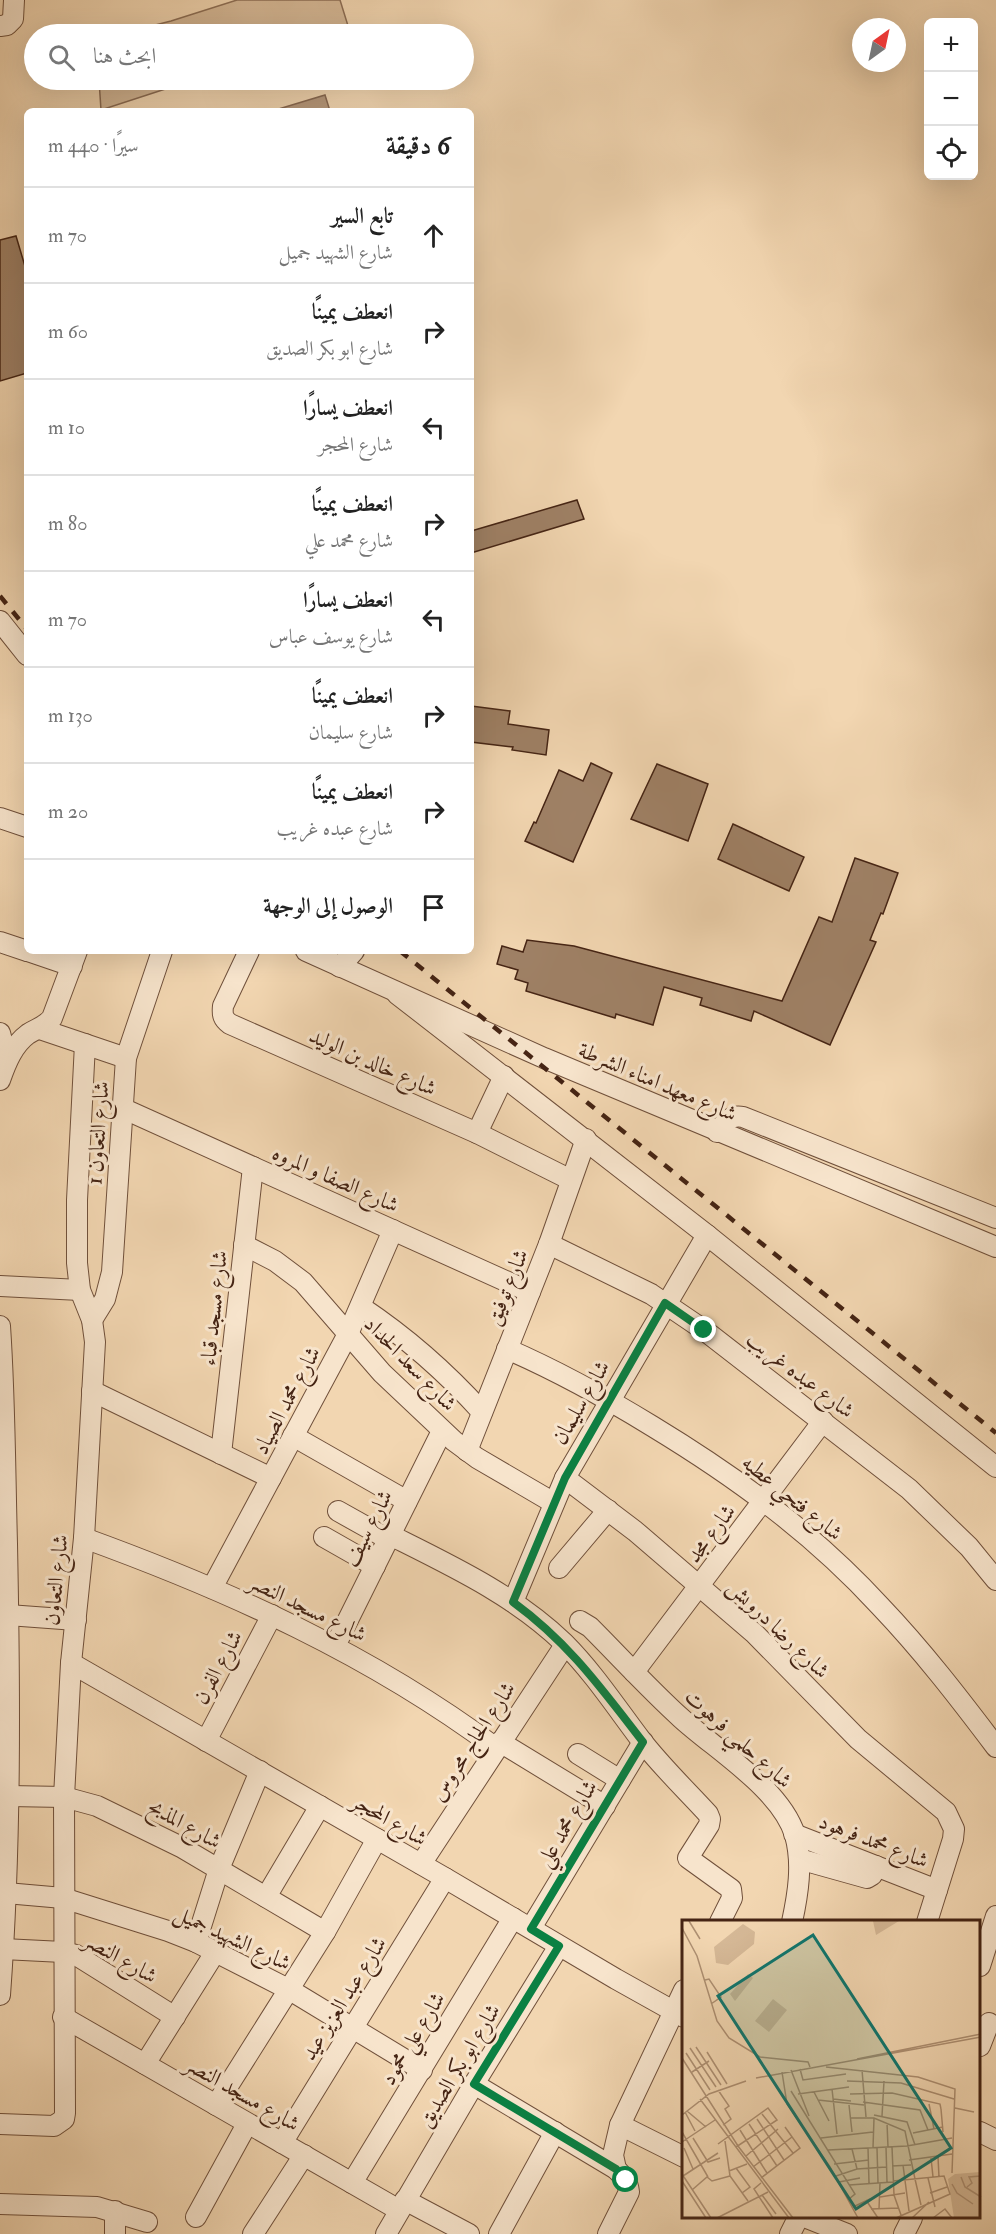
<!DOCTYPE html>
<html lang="ar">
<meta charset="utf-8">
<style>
:root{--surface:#fff;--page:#f6f6f6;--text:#222;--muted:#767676;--line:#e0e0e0}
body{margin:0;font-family:"IM FELL Double Pica",Amiri,serif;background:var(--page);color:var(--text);direction:rtl}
.controls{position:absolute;right:18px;top:18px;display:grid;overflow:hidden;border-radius:9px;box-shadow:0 6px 24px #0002}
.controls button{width:54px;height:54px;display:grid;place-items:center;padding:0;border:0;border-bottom:2px solid var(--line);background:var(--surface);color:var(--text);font:30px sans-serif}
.compass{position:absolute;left:852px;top:18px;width:54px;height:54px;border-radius:50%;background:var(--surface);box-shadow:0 6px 24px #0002;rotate:33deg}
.stop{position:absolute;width:18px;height:18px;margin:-14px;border:4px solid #0b8043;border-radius:50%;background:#fff}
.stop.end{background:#0b8043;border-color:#fff;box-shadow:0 2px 6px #0008}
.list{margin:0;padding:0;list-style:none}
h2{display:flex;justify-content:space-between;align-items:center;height:78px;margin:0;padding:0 24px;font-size:26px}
h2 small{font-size:20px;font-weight:400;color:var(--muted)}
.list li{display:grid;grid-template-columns:39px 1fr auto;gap:18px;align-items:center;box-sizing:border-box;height:96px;padding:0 24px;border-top:2px solid var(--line)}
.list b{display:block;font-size:22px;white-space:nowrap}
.list p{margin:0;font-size:20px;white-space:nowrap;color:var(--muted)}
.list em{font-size:20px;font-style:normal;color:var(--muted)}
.icon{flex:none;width:33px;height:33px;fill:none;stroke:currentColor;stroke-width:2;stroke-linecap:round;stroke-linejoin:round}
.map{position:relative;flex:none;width:996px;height:2234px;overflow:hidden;direction:ltr}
.search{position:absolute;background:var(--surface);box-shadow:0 6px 24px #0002;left:24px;top:24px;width:450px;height:66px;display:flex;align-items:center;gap:15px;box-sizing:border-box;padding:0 21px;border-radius:33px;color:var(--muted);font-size:22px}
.panel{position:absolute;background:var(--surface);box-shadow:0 6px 24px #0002;left:24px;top:108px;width:450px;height:846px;border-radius:9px;direction:rtl}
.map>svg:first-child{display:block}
</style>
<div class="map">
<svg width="996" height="2234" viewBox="0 0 996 2234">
<rect width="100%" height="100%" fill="#f2d6b1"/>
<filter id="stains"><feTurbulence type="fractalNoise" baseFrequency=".00333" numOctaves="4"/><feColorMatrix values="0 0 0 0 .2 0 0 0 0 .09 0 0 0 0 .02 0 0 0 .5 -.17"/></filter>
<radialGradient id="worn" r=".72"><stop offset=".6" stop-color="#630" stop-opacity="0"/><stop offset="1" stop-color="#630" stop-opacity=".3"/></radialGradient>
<g fill="#d5b896" stroke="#8d6e55" stroke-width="1.5">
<polygon points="237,0 340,0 349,29 331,34 120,34 171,21"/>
<polygon points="99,80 193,80 101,110"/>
</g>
<polygon fill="#b7997c" stroke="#896a52" stroke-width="1.5" points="325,95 330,111 272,111"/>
<g fill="#9f8166" stroke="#452414" stroke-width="1.5">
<polygon points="16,236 27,273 27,373 0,381 0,240"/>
<polygon points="577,500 584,519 471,553 471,531"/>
<polygon points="471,706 510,711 508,724 549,730 546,755 512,750 513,747 471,742"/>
<polygon points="591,763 612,773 573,862 525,841 534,822 536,823 559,770 583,781"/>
<polygon points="657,764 708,784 688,841 631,819"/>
<polygon points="733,824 804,857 789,891 718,859"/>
<polygon points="855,858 898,873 883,914 881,913 870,940 876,942 830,1045 754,1011 751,1021 700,1005 702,998 664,987 653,1025 616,1014 615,1018 526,991 528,983 515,979 518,970 497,964 502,946 523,952 527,940 574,946 782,1001 819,917 832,922"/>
</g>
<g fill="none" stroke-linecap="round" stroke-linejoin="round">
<g stroke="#70503b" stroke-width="22">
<g id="minor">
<polyline points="0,26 7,25 13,19 14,0"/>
<polyline points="0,621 27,655"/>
<polyline points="0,818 27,827"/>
<polyline points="0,942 27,951"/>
<polyline points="28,951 72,966"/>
<path d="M249 951 223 1006C222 1015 223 1019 230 1024L477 1133 571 1180"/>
<polyline points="306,951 544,1058 996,1247"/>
<polyline points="340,967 354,951"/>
<polyline points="397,994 707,1235 996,1467"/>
<polyline points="40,1029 126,1058"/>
<polyline points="0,1033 7,1060"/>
<path d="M0 1080C6 1063 13 1045 28 1034 37 1028 45 1027 52 1018L77 951"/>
<polyline points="122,1108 530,1292"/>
<path d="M717 1132C725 1123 730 1114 743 1117L996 1218"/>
<polyline points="477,1133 504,1076"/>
<polyline points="549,1244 651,1294 704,1330 909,1489 969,1547 996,1580"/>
<polyline points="244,1245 275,1261 303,1282 382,1373 454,1441 477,1458 554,1503"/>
<polyline points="0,1286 80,1290"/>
<path d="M361 1307C406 1337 445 1371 482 1412"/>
<polyline points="92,1320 105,1299 112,1272 126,1058 162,951"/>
<path d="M0 1326C5 1398 5 1471 7 1544 10 1694 11 1845 0 1995"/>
<path d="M507 1349C560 1372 603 1396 652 1426 736 1477 813 1533 880 1606 922 1650 959 1698 996 1747"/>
<polyline points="92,1391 271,1478"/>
<polyline points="293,1436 407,1501"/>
<polyline points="467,1451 549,1244 586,1139"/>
<polyline points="221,1454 253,1167"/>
<polyline points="565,1478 635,1531 755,1634 858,1739 946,1812 954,1829 953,1839 927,1922"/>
<polyline points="338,1511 388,1539"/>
<path d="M390 1535C452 1566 514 1595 564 1643 593 1672 616 1707 641 1740 661 1766 686 1790 708 1814L710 1819 709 1825 688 1858 731 1889 732 1898 720 1922"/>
<polyline points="324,1537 375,1566"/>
<path d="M84 1538C230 1591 371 1655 496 1748"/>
<polyline points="559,1568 608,1510"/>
<polyline points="212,1588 348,1334 393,1230"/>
<polyline points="513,1602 565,1478 707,1235"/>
<polyline points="8,1615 76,1620"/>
<path d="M580 1621 590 1627C620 1657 649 1689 681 1718 716 1750 781 1789 795 1835 803 1864 798 1894 792 1922"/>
<polyline points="335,1646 442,1431"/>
<polyline points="71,1663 445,1878 616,1979 684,2017"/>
<polyline points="634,1672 823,1421"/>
<polyline points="206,1741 272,1615"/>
<polyline points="500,1742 605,1806"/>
<polyline points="578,1754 620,1780"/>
<polyline points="9,1796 64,1797 97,1806 181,1847 325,1932"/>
<polyline points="794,1834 937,1890"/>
<polyline points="799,1859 867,1878 872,1875 876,1866"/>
<polyline points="421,1864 565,1645"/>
<polyline points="6,1893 63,1898 168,1931 196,1942 290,1990 422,2070"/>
<polyline points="266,1897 320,1806"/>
<polyline points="531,1928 643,1742"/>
<polyline points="196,1942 219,1869 260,1771"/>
<polyline points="3,1949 63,1952 76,1955 175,2017"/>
<polyline points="980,1966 996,1916"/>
<polyline points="63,2017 399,2210"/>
<polyline points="980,2046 989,2023"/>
<polyline points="145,2064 216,1951"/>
<path d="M474 2084 616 2169C623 2176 628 2182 629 2192L608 2234"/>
<polyline points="216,2105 325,1932 377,1839"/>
<polyline points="0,2124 54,2126 64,2119 65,2113 64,1797 71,1663 84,1538 95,1342 92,1320 80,1290 77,1263 77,1200 85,1044"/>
<polyline points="620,2125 684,2157"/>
<polyline points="980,2132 996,2140"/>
<polyline points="282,2143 445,1878"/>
<polyline points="616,2169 613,2155 620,2125 684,1990"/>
<polyline points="352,2183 513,1918"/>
<polyline points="405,2200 469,2234"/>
<polyline points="0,2204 97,2207 147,2222"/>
<polyline points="115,2211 115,2234"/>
<polyline points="196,2217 247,2124"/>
<polyline points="807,2218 847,2234"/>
<polyline points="253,2234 304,2155"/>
<polyline points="386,2234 474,2084 559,1946"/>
<polyline points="499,2234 555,2132"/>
<polyline points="790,2234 798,2218"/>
<polyline points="904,2234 912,2218"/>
</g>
</g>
<use href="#minor" stroke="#f7e4cc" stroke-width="20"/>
<g stroke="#452414" stroke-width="4.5" stroke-dasharray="10 10" stroke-linecap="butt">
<polyline points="0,596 27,629"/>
<polyline points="400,951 996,1433"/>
</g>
</g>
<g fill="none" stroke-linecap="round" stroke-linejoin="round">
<path stroke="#0b8043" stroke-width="8" d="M626 2180 616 2169 474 2084 559 1946 531 1929 643 1742C601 1688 569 1643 513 1602L565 1478 665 1303 704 1330"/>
</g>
<g text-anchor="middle" stroke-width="6" stroke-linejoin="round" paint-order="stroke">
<g font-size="22" fill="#452414" stroke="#f7e4cc">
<text transform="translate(373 1061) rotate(24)" y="8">شارع خالد بن الوليد</text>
<text transform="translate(658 1081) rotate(23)" y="8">شارع معهد امناء الشرطة</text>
<text transform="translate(97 1133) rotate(-86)" y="8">شارع التعاون 1</text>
<text transform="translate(336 1178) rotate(24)" y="8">شارع الصفا و المروه</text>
<text transform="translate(506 1287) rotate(-68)" y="8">شارع توفيق</text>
<text transform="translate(213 1308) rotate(-84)" y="8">شارع مسجد قباء</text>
<text transform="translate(411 1363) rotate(46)" y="8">شارع سعد الحداد</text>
<text transform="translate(801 1374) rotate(37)" y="8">شارع عبده غريب</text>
<text transform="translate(286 1400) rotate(-62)" y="8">شارع محمد الصياد</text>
<text transform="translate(580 1402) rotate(-60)" y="8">شارع سليمان</text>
<text transform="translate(793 1497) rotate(39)" y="8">شارع فتحي عطيه</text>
<text transform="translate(367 1528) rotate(-63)" y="8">شارع سيف</text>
<text transform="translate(710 1533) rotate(-53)" y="8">شارع مجد</text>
<text transform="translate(55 1580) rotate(-84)" y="8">شارع التعاون</text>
<text transform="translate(308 1607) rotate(26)" y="8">شارع مسجد النصر</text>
<text transform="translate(779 1628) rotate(44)" y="8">شارع رضا درويش</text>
<text transform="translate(217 1667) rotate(-62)" y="8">شارع الفرن</text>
<text transform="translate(739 1738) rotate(42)" y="8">شارع حلمي فرهوت</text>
<text transform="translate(472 1741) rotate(-57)" y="8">شارع الحاج محروس</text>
<text transform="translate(390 1819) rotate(30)" y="8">شارع المحجر</text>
<text transform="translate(185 1823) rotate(29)" y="8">شارع المذبح</text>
<text transform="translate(566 1823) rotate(-59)" y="8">شارع محمد علي</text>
<text transform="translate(874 1840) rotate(21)" y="8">شارع محمد فرهود</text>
<text transform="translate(233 1937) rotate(25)" y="8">شارع الشهيد جميل</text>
<text transform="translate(121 1957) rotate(30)" y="8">شارع النصر</text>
<text transform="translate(343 1998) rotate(-58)" y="8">شارع عبد العزيز عيد</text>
<text transform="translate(412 2038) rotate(-59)" y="8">شارع علي محمود</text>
<text transform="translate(458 2065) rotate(-59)" y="8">شارع ابو بكر الصديق</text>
<text transform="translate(243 2093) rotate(30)" y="8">شارع مسجد النصر</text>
</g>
</g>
<g transform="translate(682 1920)">
<rect width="298" height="298" fill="#f2d6b1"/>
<path d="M191 1H217L194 15ZM61 4 73 12 72 24 46 45 34 43 32 27ZM66 54 71 58 53 81 48 74ZM91 79 105 90 87 112 73 101ZM298 252V298H272L266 259 273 254Z" fill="#d5b896"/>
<path fill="none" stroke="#ad8f72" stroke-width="1.5" d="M7 1 18 19M0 8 15 36 35 101 47 118 78 137 126 142 128 147M23 60 27 59 39 77 29 84M14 127 39 165M8 128 34 167M25 132 45 164M4 133 28 170M0 138 56 226 111 298M175 139 299 114M144 147 236 157 273 169 270 253M118 149 121 160 164 154M109 150 127 196M180 150 184 197M10 152 27 141M100 152 105 184 148 247 176 298M74 158 299 117M165 161 219 163 272 179M150 169 155 214M36 170 47 186 43 189 49 199 41 205M109 171 173 274 167 279M132 172 147 201M116 174 167 167M168 174 210 173 258 184 259 189M18 179 107 298M151 179 169 181M136 180 182 185M181 182 238 190 246 210M247 184 252 209M167 185 170 212M273 188 292 192M259 189 261 212M5 191 24 207M3 192 13 211M80 194 111 233M0 195 27 174 64 161M192 195 225 202 233 225M200 196 202 161M168 198H192L223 211 233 259M75 199 102 240M205 203 206 227M67 204 95 246M58 210 85 253M0 212 26 257M231 213 261 207M11 218 26 242 38 238M139 218 191 212M43 221 48 256 66 281M0 222 33 200M36 224 86 188 95 200 54 227M204 227 205 262M210 227 212 275 219 295M2 228 11 249M186 228 187 263M191 228 192 198M195 228 196 263M170 229 175 249M146 230 225 226 270 218M64 236 96 209M256 237 257 257M249 238 251 257M227 240 270 234M152 244 187 240M221 245 227 291M210 246 229 245M71 247 110 217M54 248 68 267 60 273M47 251 65 244M0 254 29 298M1 256 36 233M154 256 175 249 204 247M279 257 283 267 299 277M79 258 118 228 103 207M246 258 253 287M233 259 239 285M0 261 24 298M211 261 262 256 268 274 214 298M157 262 178 258M79 263 72 269 91 298M270 264 275 273 291 284M167 265 211 262M285 267 290 263 287 257 299 256M10 270 25 257 30 261 48 256M248 273 265 267M80 275 94 294M198 277 223 273M184 280 196 298M171 287 188 279M189 289 216 288M197 289 198 263M35 298 86 272M230 298 247 282M251 298 263 289 270 298"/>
<path fill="#0f766e" fill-opacity="0.15" stroke="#0f766e" stroke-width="3" d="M131 15 269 228 174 289 36 76Z"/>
<rect width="298" height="298" fill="none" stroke="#452414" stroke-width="3"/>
</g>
<rect width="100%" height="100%" filter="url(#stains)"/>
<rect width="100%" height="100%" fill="url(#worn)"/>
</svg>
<div class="controls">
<button>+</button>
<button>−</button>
<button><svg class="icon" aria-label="locate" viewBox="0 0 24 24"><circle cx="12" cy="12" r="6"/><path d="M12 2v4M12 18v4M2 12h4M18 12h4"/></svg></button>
</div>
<svg class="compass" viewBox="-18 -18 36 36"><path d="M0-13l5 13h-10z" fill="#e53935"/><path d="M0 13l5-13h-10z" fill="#767676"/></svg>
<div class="stop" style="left:626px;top:2180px"></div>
<div class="stop end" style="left:704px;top:1330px"></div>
<div class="search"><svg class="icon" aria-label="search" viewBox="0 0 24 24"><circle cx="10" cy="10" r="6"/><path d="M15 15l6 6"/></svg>ابحث هنا</div>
<section class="panel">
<h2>6 دقيقة<small>سيرًا · 440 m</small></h2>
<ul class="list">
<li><svg class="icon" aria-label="ahead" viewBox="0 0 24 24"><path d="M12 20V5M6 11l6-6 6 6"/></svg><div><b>تابع السير</b><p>شارع الشهيد جميل</p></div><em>70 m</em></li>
<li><svg class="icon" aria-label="right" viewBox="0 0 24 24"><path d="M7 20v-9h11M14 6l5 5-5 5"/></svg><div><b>انعطف يمينًا</b><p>شارع ابو بكر الصديق</p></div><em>60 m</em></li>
<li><svg class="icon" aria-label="left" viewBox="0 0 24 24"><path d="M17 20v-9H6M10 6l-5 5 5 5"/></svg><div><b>انعطف يسارًا</b><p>شارع المحجر</p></div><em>10 m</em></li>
<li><svg class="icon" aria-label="right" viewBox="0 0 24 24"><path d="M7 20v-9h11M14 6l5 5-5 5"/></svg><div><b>انعطف يمينًا</b><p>شارع محمد علي</p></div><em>80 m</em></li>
<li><svg class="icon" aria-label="left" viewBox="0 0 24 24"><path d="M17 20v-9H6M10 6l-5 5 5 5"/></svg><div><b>انعطف يسارًا</b><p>شارع يوسف عباس</p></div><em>70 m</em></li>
<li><svg class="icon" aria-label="right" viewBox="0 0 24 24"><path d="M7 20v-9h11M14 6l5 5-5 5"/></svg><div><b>انعطف يمينًا</b><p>شارع سليمان</p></div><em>130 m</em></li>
<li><svg class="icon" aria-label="right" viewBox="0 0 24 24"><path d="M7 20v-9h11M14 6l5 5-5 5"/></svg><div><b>انعطف يمينًا</b><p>شارع عبده غريب</p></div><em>20 m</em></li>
<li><svg class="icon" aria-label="arrive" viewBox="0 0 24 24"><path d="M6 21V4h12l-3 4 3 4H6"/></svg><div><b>الوصول إلى الوجهة</b></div></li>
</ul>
</section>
</div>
